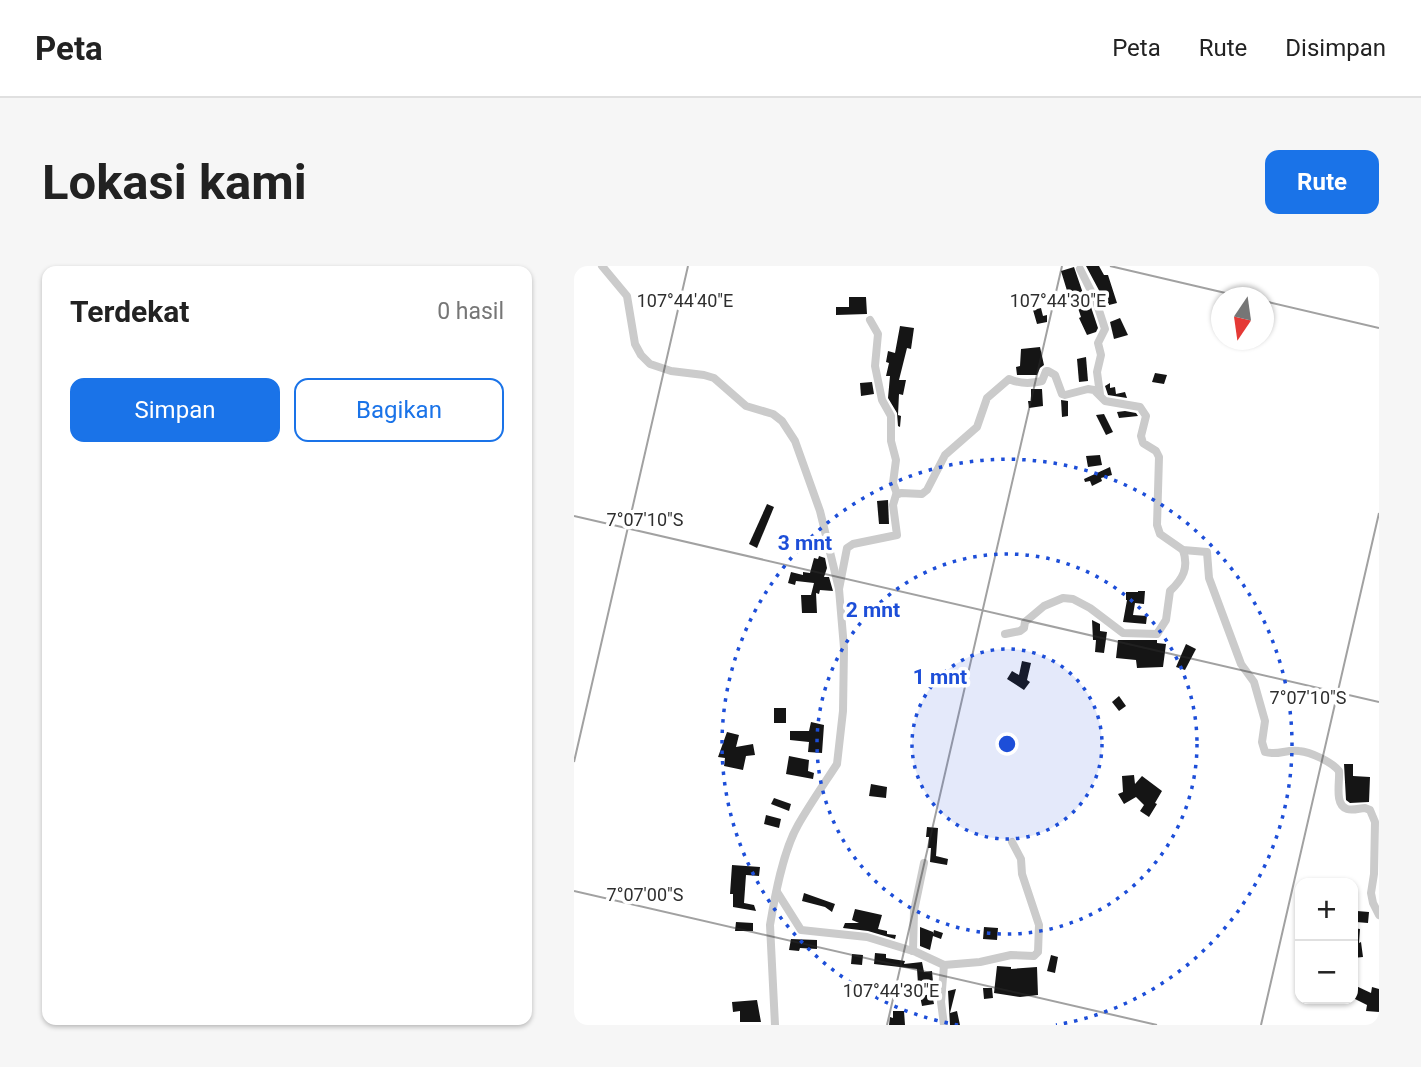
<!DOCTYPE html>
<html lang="id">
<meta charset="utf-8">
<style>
:root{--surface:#fff;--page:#f6f6f6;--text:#222;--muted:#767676;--line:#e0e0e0;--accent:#1a73e8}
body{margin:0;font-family:Roboto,sans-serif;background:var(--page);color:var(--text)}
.controls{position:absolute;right:21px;bottom:21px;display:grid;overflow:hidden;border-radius:14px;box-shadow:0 2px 5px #0004}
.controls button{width:63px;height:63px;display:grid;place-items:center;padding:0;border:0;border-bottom:2px solid var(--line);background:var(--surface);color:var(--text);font:35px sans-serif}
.compass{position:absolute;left:637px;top:21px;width:63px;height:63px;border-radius:50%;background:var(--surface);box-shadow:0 2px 5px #0004;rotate:193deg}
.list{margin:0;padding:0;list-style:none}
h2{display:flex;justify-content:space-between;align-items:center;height:91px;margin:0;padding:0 28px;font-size:30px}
h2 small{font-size:23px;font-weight:400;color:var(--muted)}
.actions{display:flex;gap:14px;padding:21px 28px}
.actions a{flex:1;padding:16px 0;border:2px solid var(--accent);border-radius:14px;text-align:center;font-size:24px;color:var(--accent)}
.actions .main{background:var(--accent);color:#fff}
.map{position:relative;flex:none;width:805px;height:759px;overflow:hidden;border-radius:14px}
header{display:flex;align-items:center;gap:42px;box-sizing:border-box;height:98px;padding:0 35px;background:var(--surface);border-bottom:2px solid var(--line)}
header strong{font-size:33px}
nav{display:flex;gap:38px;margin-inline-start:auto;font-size:24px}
.intro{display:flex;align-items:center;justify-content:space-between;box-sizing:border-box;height:168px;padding:0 42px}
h1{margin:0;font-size:49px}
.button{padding:18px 32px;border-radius:14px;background:var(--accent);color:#fff;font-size:24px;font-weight:700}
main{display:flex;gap:42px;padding:0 42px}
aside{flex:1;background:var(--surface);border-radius:14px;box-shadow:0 2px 5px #0004}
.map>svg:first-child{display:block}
</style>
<header>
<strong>Peta</strong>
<nav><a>Peta</a><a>Rute</a><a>Disimpan</a></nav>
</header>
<div class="intro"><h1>Lokasi kami</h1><a class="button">Rute</a></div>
<main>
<aside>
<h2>Terdekat<small>0 hasil</small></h2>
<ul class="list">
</ul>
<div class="actions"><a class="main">Simpan</a><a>Bagikan</a></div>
</aside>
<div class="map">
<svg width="805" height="759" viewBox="0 0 805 759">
<rect width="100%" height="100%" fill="#fff"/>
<g fill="#151515">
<polygon points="512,0 525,0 530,9 534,9 543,37 531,40 528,30"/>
<polygon points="500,1 513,39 516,38 524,62 522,66 513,69 505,52 507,51 503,39 501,40 497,27 494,28 487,5"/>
<polygon points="275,31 292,31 293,48 262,49 262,41 275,41"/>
<polygon points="467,42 469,50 473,49 473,56 463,58 459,44"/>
<polygon points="546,52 554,69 540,73 536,56"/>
<polygon points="326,60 340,62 337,83 333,82 325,114 332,114 329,129 325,128 324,149 327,150 326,161 324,160 323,147 314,132 316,110 312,110 315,97 312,96 314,85 321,87"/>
<polygon points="466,81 470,99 466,102 463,109 443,109 442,101 446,100 447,83"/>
<polygon points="512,91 514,115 505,116 503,93"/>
<polygon points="581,107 593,109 590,118 578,116"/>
<polygon points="298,116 300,128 287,130 286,117"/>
<polygon points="536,117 536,122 541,121 542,128 551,126 553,132 534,129 531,120"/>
<polygon points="457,123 468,123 469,140 455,142 454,135 457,135"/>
<polygon points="487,134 494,135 494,150 488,151"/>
<polygon points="551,145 562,147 564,150 545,152 543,146"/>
<polygon points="530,148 539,166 532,169 522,149"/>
<polygon points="526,189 528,199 514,201 512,190"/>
<polygon points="536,201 538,209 527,212 528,215 518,220 516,215 511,216 510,213"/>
<polygon points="314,234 315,258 305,258 303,235"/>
<polygon points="193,238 200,241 183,282 175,278"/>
<polygon points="245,290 251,292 253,302 250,311 255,311 259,325 246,324 245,328 242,327 243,347 228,347 227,329 237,329 240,317 222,315 221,319 214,317 217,306 229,309 229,306 236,307 240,292 244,293"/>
<polygon points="564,325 571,325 570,338 561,337 559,349 573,350 572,358 549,356 553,334 552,334 552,326 564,326"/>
<polygon points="518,354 526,358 526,365 533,366 530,387 521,386 522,374 519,374"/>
<polygon points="544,374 583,374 583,377 592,378 589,401 563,402 562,394 542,392"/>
<polygon points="612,378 622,383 611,404 602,401"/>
<polygon points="448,395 457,397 453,414 456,416 450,424 433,413 438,405 445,409"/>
<polygon points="545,430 552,440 545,445 538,436"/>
<rect x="200" y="442" width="12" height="15"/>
<polygon points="237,456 250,459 248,487 234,486 235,476 216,474 216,465 235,465"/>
<polygon points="153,466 165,469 162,481 179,478 181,489 172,490 169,504 150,500 151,492 144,491"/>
<polygon points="215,490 235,494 234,505 240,507 239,513 212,508"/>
<polygon points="770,498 779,498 779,510 796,511 795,536 776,537 772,534"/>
<polygon points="560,509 561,518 568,510 588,525 581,537 583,538 575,551 566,545 570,539 562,531 550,538 544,528 549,526 548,510"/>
<polygon points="297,518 313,521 312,532 295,530"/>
<polygon points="200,532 217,538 215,545 197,538"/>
<polygon points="192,549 207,553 205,562 190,558"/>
<polygon points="353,561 364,562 362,590 374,593 373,599 356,596 357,582 354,582 355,571 352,571"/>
<polygon points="158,599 186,601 185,610 172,609 170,637 180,639 182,645 159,641 159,628 156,628"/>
<polygon points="230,627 261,638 258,646 251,641 228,635"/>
<polygon points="281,643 308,649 304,663 313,665 313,668 322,669 321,673 294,665 269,662 271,657 285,657 278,654"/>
<polygon points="783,645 795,646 794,657 782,656"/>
<polygon points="162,656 179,657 179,665 161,665"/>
<polygon points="346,661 359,666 359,668 360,664 369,667 367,673 359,670 356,684 346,680"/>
<polygon points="410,661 424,662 423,674 409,673"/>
<polygon points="779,662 786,663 785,677 787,676 789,691 779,692"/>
<polygon points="217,673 243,674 243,683 226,682 225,685 215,684"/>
<polygon points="301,687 312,688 312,692 331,695 330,698 348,696 350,706 358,705 359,716 344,718 343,703 300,698"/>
<polygon points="278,688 289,689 288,699 277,698"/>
<polygon points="477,689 484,691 481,707 473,705"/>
<polygon points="423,700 437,701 437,703 463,701 464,729 446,731 420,727"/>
<polygon points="780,719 797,727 798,721 805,723 805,746 792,745 793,739 779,732"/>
<polygon points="409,722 418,722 419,732 410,733"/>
<polygon points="382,723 376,747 383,745 386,759 376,759 374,725"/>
<polygon points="358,728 360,738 348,740 346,730"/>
<polygon points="183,734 187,756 166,756 166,745 159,746 158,736"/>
<polygon points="319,745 330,745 331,759 315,759 316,751 319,752"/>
</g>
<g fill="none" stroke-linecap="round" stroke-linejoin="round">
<g stroke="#cbcbcb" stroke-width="8">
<path d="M28 0 53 30 61 78 67 89 76 98 97 105 130 109 140 112 172 140 199 148 208 155 221 175 246 245 265 323 270 382 269 445 263 498C250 518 236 538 224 559 209 585 201 629 196 659L201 759"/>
<polyline points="506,3 522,35 531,63 524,77 527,89 523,106 526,128"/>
<polyline points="296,54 304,68 301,100 308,134 317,150 317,175 322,194 319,217 323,228"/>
<path d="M265 323 273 282 279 278 323 269 319 239 322 229 327 227 348 228 353 224 371 189 403 161 413 132 435 113C446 118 456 118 468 115L472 105H474L481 109 488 128 491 129 514 123 520 124 531 135 566 141 572 150 567 170 569 177 582 185 585 191 583 259 586 268 609 284 633 286 635 312 667 398 680 416 691 455 688 476 691 486C704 490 712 483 725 485 737 486 758 496 765 505 766 516 760 539 773 543 779 545 786 542 791 542L796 544 801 556 800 608 797 627 799 637 805 649"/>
<path d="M431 368 446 365 450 362 451 356 470 340 489 332 499 333 516 342 549 367 583 368 592 354 596 325C609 313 615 302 609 284"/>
<polyline points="203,626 227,664 293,671 342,686 370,699"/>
<polyline points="339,685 340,645 350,597"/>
<polyline points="370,759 367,736 370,699 406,696 437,689 460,690 464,686 465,659 448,608 447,593 438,576"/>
</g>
</g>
<path fill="none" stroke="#2e2e2e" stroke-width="2" stroke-opacity="0.45" d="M536 0 673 32M690 35 805 62M0 250 805 436M0 496 114 0M0 625 583 759M313 759 488 0M687 759 805 247"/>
<circle cx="433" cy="478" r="95" fill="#1d4ed8" fill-opacity=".12"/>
<g fill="none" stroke="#1d4ed8" stroke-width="3.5" stroke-dasharray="3.5 7">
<circle cx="433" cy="478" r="95"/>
<circle cx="433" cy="478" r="190"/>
<path d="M384 759A285 285 0 1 1 482 759"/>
</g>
<g font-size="18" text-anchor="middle" fill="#2e2e2e" stroke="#fff" stroke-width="7" stroke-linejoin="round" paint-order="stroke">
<text x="484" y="41">107°44'30"E</text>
<text x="111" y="41">107°44'40"E</text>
<text x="71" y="260">7°07'10"S</text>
<text x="734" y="438">7°07'10"S</text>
<text x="71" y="635">7°07'00"S</text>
<text x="317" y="731">107°44'30"E</text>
</g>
<circle cx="433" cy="478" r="10" fill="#1d4ed8" stroke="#fff" stroke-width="3.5"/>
<g font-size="21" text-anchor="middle" font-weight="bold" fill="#1d4ed8" stroke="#fff" stroke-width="7" stroke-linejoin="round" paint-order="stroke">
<text x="231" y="284">3 mnt</text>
<text x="299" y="351">2 mnt</text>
<text x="366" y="418">1 mnt</text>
</g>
</svg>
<div class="controls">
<button>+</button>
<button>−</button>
</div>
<svg class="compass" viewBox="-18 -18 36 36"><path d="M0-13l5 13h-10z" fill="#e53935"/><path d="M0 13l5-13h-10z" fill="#767676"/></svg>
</div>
</main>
